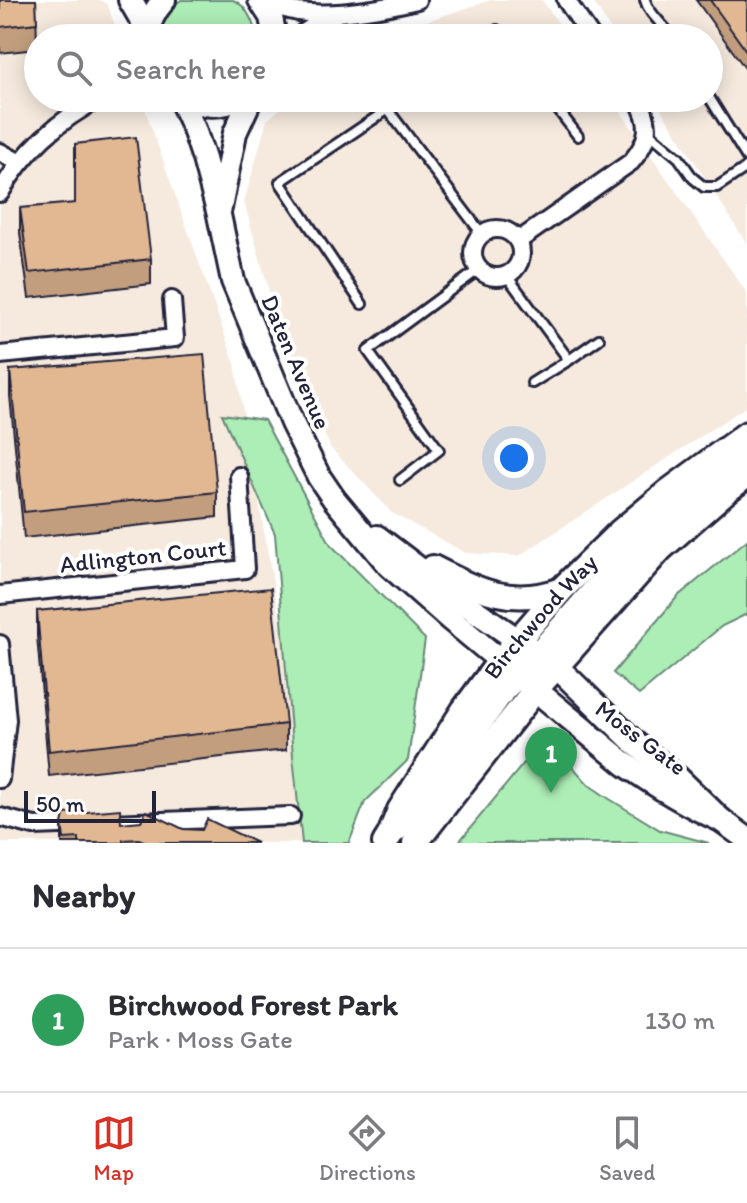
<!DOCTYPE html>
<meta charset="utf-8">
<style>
:root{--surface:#fff;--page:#f7f7f7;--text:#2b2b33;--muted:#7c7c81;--line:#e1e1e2;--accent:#d93025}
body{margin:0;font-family:Itim,sans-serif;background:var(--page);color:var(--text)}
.scale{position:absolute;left:24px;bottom:20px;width:132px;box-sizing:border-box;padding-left:8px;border:4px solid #22223b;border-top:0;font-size:22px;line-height:28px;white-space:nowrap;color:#22223b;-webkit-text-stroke:6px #fff;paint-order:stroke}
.you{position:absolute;left:514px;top:458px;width:28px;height:28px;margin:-20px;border:6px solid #fff;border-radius:50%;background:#1a73e8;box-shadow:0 0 0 12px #1a73e833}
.badge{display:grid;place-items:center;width:52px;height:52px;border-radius:50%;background:var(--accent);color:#fff;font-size:26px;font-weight:700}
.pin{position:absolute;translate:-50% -66px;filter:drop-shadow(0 2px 4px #0008)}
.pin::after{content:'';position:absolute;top:42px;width:28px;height:24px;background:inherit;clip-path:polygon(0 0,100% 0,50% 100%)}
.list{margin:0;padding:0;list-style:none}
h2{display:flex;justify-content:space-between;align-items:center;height:104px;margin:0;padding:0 32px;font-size:34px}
h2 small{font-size:26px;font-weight:400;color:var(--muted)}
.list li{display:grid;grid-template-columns:52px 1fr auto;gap:24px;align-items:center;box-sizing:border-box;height:144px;padding:0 32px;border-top:2px solid var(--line)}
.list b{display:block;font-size:30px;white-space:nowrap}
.list p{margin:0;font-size:26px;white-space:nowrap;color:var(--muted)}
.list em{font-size:26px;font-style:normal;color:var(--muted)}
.icon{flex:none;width:44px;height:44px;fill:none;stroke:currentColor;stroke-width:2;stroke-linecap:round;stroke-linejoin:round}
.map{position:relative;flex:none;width:747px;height:843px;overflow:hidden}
.search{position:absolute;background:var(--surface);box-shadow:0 4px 20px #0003;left:24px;right:24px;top:24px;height:88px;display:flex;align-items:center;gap:20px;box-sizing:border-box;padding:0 28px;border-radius:44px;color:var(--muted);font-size:30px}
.sheet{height:248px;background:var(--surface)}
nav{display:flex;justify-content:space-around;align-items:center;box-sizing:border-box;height:112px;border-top:2px solid var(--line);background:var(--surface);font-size:22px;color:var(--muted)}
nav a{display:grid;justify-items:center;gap:4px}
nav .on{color:var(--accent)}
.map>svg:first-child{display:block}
</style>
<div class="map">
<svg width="747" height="843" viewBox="0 0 747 843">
<rect width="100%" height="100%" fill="#fff"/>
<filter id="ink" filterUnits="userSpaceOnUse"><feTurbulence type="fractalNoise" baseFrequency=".0125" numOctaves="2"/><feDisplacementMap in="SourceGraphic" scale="16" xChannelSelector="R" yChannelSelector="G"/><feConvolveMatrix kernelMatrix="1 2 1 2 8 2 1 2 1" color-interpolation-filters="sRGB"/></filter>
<g filter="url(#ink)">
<g fill="#f6eade">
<polygon points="0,0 100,0 108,5 119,38 38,38 38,98 141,98 235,364 316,829 312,843 0,843"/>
<polygon points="491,0 542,0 569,38 375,38"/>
<polygon points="592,0 747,0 747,244 654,98 709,98 709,38 616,38"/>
<polygon points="293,98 611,98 747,293 747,406 519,556 466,553 392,513 330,447 282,337 244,202 267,120"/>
</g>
<g fill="#adedb6" stroke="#688878" stroke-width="2">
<path d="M181 0C193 0 224 0 233 0 247 5 255 25 256 38H158C159 22 167 9 181 0Z"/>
<polygon points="222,414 264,420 331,545 425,639 408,760 365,802 349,843 302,843 293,756 275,534"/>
<polygon points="747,540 747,614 722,626 639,695 613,673 678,596"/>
<polygon points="556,748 589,785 608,798 660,830 709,843 458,843 533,752 542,758"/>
</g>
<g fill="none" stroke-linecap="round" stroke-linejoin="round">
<g stroke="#22223b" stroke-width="14">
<g id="lane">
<path d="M645 0C649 15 664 24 672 38"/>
<polyline points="485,38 497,30 503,38"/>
<polyline points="709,97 747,158"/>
<polyline points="549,98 578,136"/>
<polyline points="388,110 482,234"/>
<polyline points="648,132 679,158 693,178 704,187 717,187 747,167"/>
<polyline points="507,276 569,360 532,383"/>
<polyline points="362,304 280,182 405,98"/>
<polyline points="569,360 599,339"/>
<polyline points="400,480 439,450 368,351 478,270"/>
</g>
</g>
<g stroke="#22223b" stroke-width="22">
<g id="street">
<polyline points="566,0 592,38"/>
<path d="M262 2C274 6 286 10 298 12 337 17 380 9 417 0"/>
<polyline points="296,38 317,24 334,16"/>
<polyline points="0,152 20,163"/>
<path d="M0 193C23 152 59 119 101 98"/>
<circle cx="497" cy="253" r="24"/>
<path d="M518 241 631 162C650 140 652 124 637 98"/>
<polyline points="0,355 175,338 172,300"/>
<polyline points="0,595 245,569 239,476"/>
<polyline points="0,644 7,720 0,779"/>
<polyline points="0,817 34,826 291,816"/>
</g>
</g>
<g stroke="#22223b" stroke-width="28">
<g id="secondary">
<polyline points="130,0 148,31"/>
<polyline points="260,0 271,17 275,38"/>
<path d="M147 38C148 23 154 11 164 0"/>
<path d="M180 98 194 129 204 159 219 215 233 281 292 423 319 477 334 499 389 565 450 619 625 764C656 786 687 805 721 820"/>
<path d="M180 98C202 106 220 108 241 98"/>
<polyline points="220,208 235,133 251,98"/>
<polyline points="377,537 464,603 557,667 636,744 678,778 721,820 747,839"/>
<path d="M433 567C478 590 510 607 562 589"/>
<polyline points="527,661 538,653 632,547 714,477 747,455"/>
<polyline points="390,835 415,814 504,690 518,676 529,668"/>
</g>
</g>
<g stroke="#22223b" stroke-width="30">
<g id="primary">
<path id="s1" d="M385 843 390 835 400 810 464 710 500 661 562 589 620 532 668 492 747 434"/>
<polyline points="415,843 535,690 660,549 726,491 747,475"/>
</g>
</g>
<use href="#lane" stroke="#fff" stroke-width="8"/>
<use href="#street" stroke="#fff" stroke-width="16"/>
<use href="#secondary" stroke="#fff" stroke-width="22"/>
<use href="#primary" stroke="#fff" stroke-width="24"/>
</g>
<g fill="#c29e7e" stroke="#22223b" stroke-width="2">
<polygon points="0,0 36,0 37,49 0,53"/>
<polygon points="696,0 747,0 747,71"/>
<polygon points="20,208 151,259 151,284 29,298 20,233"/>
<polygon points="10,370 217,492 217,517 24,538 10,396"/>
<polygon points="37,611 286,724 286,750 49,776 37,636"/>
<polygon points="121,823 183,829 257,843 62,843 62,824"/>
</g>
<g fill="#e1b892" stroke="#22223b" stroke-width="2">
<polygon points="0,0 36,0 37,23 0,27"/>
<polygon points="710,0 747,0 747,52"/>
<polygon points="136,137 151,259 29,273 20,208 75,203 75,144"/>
<polygon points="204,354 217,492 24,512 10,370"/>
<polygon points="271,588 286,724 49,751 37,611"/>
<polygon points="120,809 121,823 141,821 146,811 183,829 202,830 207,819 257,843 148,843 139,839 123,840 123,843 79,843 79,838 64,839 62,824 64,814"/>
</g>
</g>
<g text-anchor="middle" stroke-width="8" stroke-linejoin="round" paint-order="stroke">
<g font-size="24" fill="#22223b" stroke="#fff">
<text transform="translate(296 362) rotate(67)" y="8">Daten Avenue</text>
<text transform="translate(143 556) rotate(-6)" y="8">Adlington Court</text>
<text dy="8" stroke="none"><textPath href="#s1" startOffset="276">Birchwood Way</textPath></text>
<text transform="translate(641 738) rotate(37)" y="8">Moss Gate</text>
</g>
</g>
</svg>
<div class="scale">50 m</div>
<div class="you"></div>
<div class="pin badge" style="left:551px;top:793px;background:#2e9e5b">1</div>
<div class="search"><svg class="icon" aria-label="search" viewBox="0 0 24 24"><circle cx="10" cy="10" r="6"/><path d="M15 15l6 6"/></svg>Search here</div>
</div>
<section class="sheet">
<h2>Nearby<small></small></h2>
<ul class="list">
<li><span class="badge" style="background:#2e9e5b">1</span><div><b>Birchwood Forest Park</b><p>Park · Moss Gate</p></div><em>130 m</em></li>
</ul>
</section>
<nav>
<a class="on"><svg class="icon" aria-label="map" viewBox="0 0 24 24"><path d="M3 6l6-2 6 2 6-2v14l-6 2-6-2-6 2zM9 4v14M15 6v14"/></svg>Map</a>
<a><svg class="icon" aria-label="directions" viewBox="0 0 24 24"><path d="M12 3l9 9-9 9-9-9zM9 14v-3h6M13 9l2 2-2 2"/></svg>Directions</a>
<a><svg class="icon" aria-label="saved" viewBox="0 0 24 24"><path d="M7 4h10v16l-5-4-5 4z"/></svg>Saved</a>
</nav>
